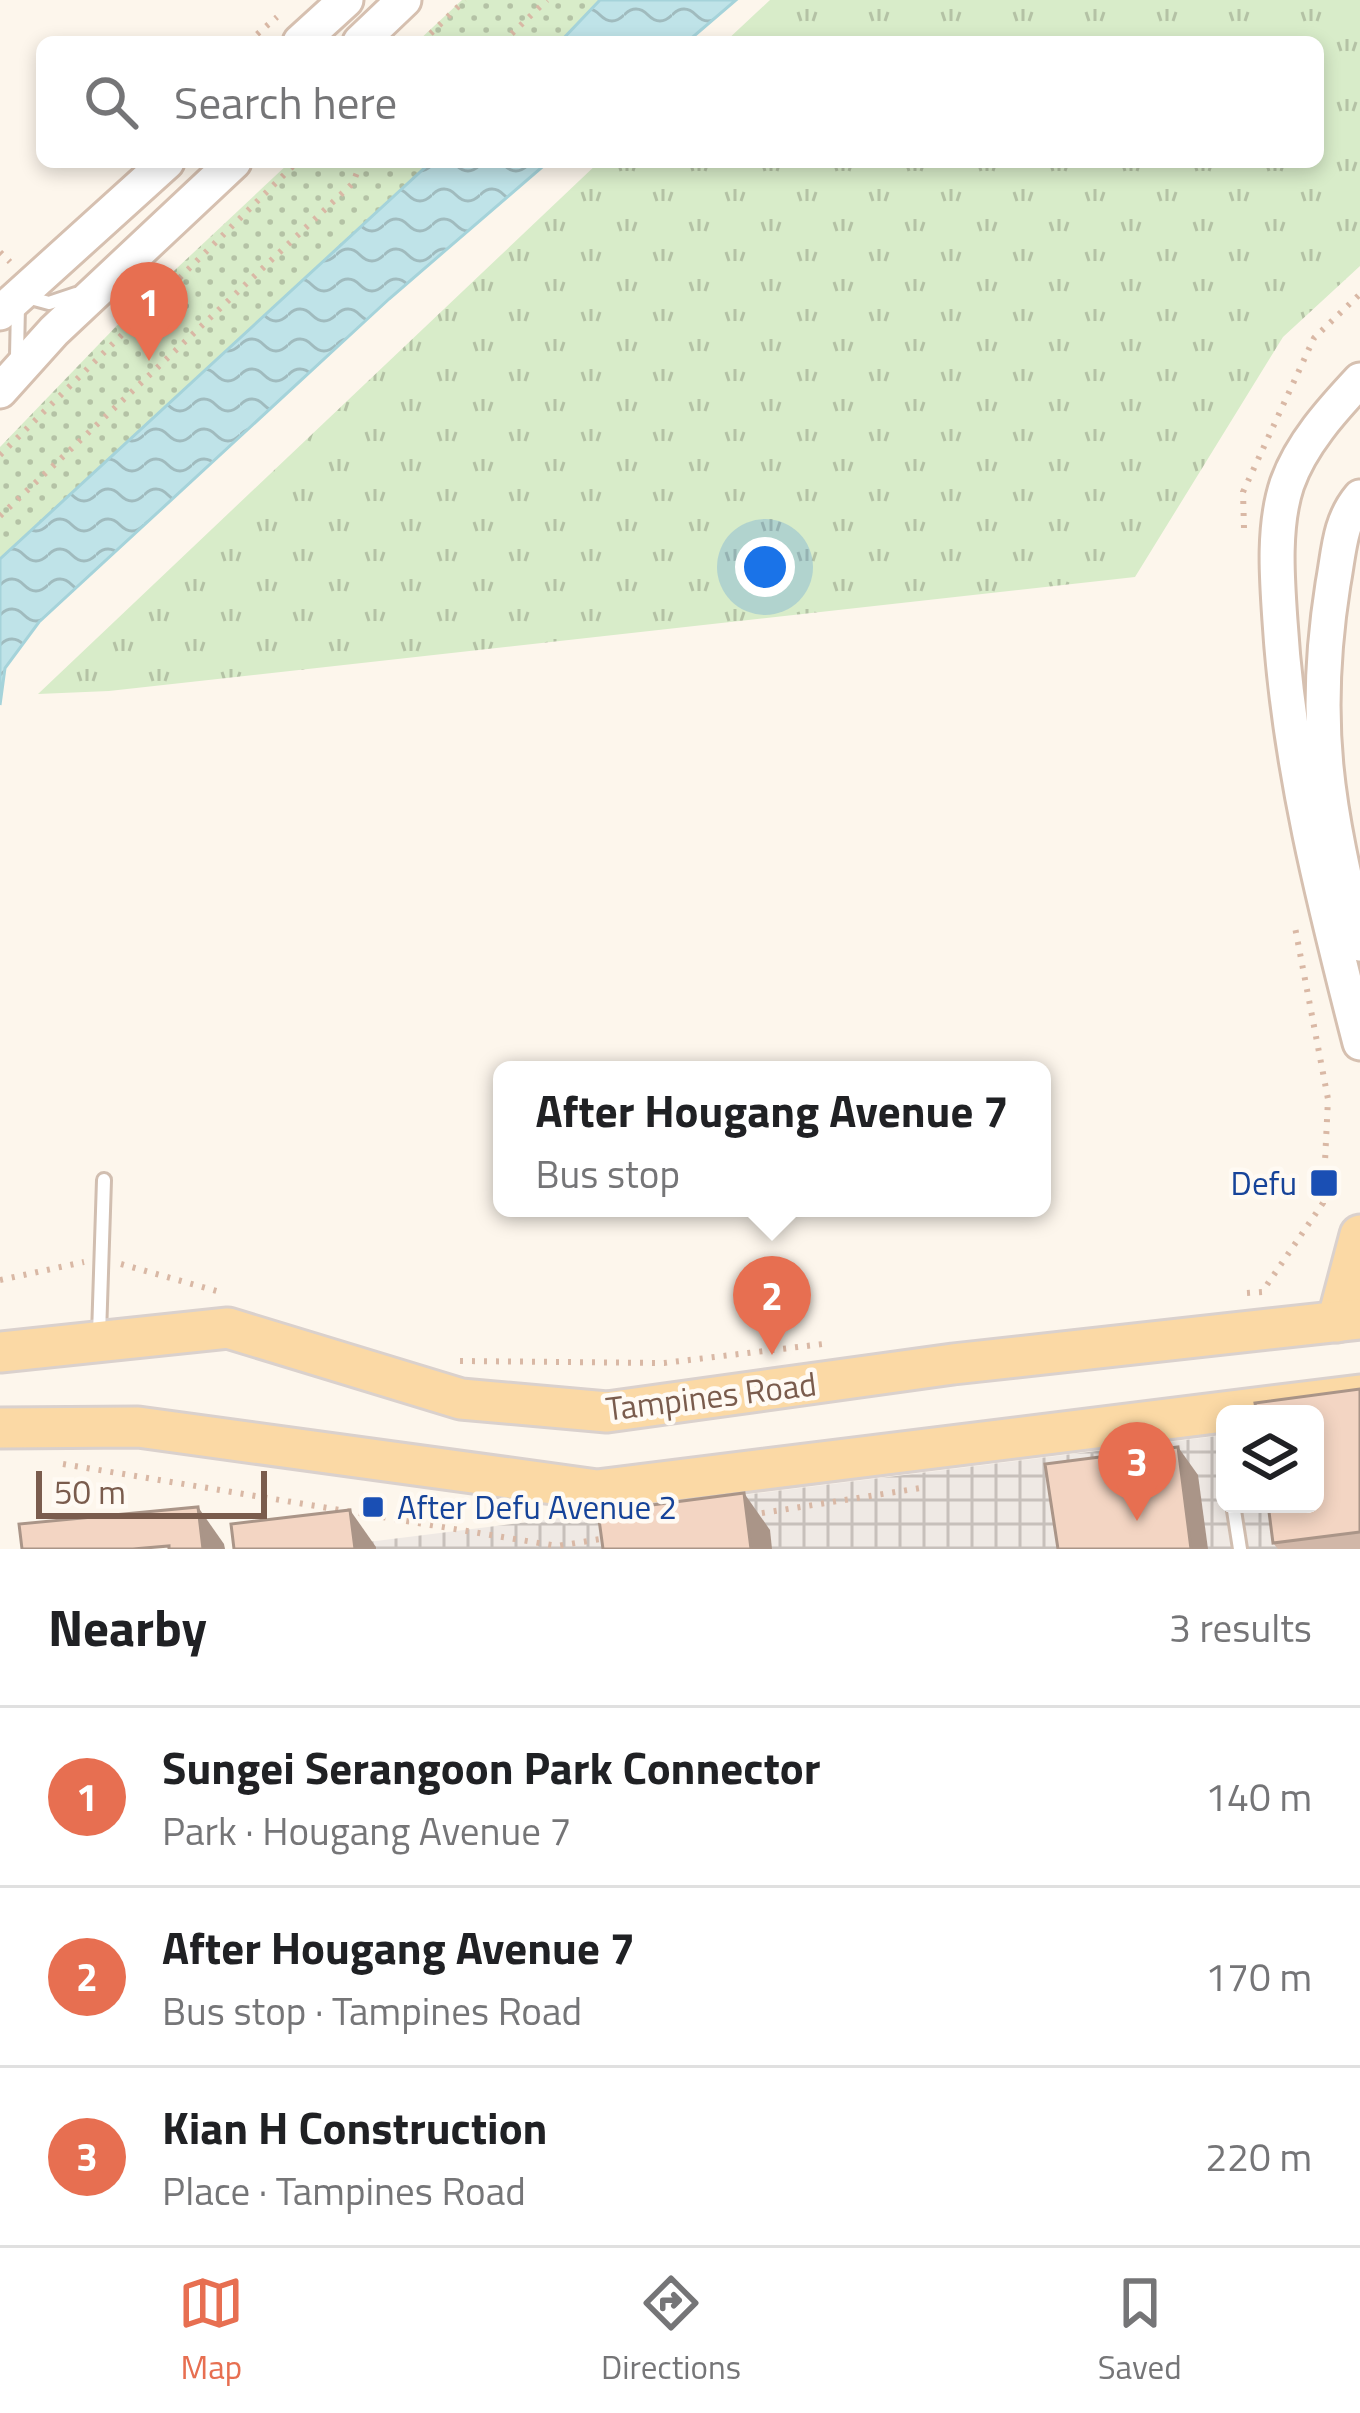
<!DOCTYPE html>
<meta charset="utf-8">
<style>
:root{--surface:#fff;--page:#f2f2f2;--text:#202124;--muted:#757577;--line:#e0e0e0;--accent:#e76f51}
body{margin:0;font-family:"Titillium Web",sans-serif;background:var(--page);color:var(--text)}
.controls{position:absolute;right:36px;bottom:36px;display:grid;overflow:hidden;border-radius:18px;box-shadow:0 6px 18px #0003}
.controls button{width:108px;height:108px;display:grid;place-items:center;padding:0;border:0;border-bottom:3px solid var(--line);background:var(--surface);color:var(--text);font:60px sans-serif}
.scale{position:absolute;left:36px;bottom:30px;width:231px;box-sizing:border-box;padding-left:12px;border:6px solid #7a5c4d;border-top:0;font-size:33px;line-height:42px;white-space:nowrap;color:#7a5c4d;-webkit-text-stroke:9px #fffaf3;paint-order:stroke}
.you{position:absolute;left:765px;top:567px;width:42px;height:42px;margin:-30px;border:9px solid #fff;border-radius:50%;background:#1a73e8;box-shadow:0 0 0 18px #1a73e833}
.badge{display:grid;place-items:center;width:78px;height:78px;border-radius:50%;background:var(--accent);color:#fff;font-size:39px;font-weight:700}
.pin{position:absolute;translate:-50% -99px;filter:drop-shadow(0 3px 6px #0008)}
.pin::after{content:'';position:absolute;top:63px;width:42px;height:36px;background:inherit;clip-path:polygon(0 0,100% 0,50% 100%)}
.popup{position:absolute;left:493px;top:1061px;width:558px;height:156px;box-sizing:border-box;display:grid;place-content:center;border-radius:18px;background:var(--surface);filter:drop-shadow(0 3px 9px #0005);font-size:39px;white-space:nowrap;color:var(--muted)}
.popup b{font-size:45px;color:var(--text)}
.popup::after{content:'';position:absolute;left:50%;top:100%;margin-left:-24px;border:24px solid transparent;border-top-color:var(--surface)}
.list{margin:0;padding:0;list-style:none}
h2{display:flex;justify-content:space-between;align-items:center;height:156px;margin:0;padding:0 48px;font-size:51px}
h2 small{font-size:39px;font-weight:400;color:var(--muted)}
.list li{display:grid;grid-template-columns:78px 1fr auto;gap:36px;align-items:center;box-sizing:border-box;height:180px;padding:0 48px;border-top:3px solid var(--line)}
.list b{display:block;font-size:45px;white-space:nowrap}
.list p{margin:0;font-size:39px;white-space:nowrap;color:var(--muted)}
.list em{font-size:39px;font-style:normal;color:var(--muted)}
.icon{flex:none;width:66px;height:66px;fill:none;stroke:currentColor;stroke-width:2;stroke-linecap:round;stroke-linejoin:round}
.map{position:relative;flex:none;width:1360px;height:1549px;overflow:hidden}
.search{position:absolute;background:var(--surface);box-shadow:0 6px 18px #0003;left:36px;right:36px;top:36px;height:132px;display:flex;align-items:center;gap:30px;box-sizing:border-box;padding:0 42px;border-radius:18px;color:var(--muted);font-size:45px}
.sheet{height:696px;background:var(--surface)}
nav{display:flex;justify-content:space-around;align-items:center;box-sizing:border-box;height:168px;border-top:3px solid var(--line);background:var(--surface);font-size:33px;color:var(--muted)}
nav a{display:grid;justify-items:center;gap:6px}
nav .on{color:var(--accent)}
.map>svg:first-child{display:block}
</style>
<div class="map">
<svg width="1360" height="1549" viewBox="0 0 1360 1549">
<defs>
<pattern id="industrial-grid" width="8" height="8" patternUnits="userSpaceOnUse" patternTransform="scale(3)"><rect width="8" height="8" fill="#efe9e4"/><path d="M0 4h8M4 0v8" fill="none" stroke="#c7c0bb"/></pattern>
<pattern id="grass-tufts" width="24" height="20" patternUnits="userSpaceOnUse" patternTransform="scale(3)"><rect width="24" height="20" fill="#d8ecc9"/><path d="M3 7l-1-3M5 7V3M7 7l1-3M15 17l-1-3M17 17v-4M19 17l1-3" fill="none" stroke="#b4c2a5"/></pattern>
<pattern id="park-dots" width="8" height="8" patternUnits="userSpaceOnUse" patternTransform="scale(3)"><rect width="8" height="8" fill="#d8ecc9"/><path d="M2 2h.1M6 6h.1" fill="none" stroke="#b4c2a5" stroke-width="1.8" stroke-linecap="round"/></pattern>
<pattern id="water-waves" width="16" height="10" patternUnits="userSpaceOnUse" patternTransform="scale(3)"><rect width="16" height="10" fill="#bfe3e8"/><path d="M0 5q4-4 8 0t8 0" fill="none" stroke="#a0bbbe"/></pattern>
</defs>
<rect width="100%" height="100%" fill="#fdf6ec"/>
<polygon fill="url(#industrial-grid)" points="1225,1435 1225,1504 1315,1504 1360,1549 312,1549"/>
<polygon fill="url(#grass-tufts)" points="770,0 1360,0 1360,266 1283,337 1135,577 109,691 38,694 599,162 1318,162 1318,42 725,42"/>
<g fill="url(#park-dots)">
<polygon points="462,0 600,0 560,42 417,42"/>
<polygon points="290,162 431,162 0,559 0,447 127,315"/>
</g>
<g fill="url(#water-waves)" stroke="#a5d3da" stroke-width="3">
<polygon points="600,0 736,0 687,42 560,42"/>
<polygon points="431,162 548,162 389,299 39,622 5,668 0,705 0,559"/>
</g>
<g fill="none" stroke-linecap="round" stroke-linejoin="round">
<g stroke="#d1beb0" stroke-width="18">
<g id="lane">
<polyline points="27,297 49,303 76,294"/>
<polyline points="17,356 18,305"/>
<polyline points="99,1335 104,1180"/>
<polyline points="1233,1504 1240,1549"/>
</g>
</g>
<g stroke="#d6c0b0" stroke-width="39">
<g id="secondary">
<polyline points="300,42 346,0"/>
<polyline points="360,42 404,0"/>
<polyline points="0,313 167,162"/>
<path d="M1360 380C1332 410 1301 444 1287 484 1273 526 1277 578 1280 621 1289 766 1324 903 1360 1043"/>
<polyline points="0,391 54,331 234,162"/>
<path d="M1360 497C1339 522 1339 552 1333 584 1311 724 1327 808 1360 944"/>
</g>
</g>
<g stroke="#dad1cd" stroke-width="45">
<g id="primary">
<polyline points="1337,1322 1360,1235"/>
<polyline points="0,1352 228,1328 461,1399 607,1412 953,1364 1360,1319"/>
<polyline points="0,1428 138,1427 597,1490 1360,1395"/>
</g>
</g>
<g stroke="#d9b8a5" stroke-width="6" stroke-dasharray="3 9" stroke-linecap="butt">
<polyline points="248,42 277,17"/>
<polyline points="422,42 465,0"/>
<polyline points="503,42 547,0"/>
<polyline points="0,252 10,262"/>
<polyline points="0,455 297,162"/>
<polyline points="0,516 353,183 361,162"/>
<polyline points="1244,528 1243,492 1314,338 1360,294"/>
<polyline points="121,1264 224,1293"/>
<polyline points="0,1280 84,1262"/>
<polyline points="1247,1293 1262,1292 1323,1203 1328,1099 1294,922"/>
<polyline points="460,1361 664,1363 823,1344"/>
<polyline points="63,1464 557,1546 607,1538"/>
<polyline points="750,1515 927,1487"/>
</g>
<use href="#lane" stroke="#fff" stroke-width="12"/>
<use href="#secondary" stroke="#fff" stroke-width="33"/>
<use href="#primary" stroke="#fbd9a5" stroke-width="39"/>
</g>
<polygon fill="#d1b7a8" points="1360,1389 1360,1549 1278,1549 1273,1543"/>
<g fill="#aa9588">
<polygon points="1178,1447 1198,1475 1208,1549 1191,1549"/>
<polygon points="744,1493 770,1530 772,1549 751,1549"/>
<polygon points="198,1507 224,1544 225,1549 203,1549"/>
<polygon points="350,1510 376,1547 376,1549 355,1549"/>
</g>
<g fill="#f3d5c3" stroke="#aa9588" stroke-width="3">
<polygon points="1360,1389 1360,1532 1273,1543 1268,1504 1315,1504 1315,1414 1257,1414 1255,1403"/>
<polygon points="1178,1447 1191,1549 1058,1549 1045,1464"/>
<polygon points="744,1493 751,1549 603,1549 598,1512"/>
<polygon points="198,1507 203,1549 169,1549 169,1546 133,1549 22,1549 19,1524"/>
<polygon points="350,1510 355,1549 234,1549 231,1524"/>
</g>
<g fill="#1a4fb4" stroke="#fffaf3" stroke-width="4.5">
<rect x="1309" y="1168" width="30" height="30" rx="6"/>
<rect x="361" y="1495" width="24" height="24" rx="6"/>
</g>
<g text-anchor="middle" stroke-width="9" stroke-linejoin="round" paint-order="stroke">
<g font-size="33" fill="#164399" stroke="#fffaf3" text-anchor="end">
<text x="1297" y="1195">Defu</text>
<text x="397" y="1519" text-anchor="start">After Defu Avenue 2</text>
</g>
<g font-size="33" fill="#7a5c4d" stroke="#fffaf3">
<text transform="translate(711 1396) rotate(-7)" y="12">Tampines Road</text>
</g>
</g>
</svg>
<div class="controls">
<button><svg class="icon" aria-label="layers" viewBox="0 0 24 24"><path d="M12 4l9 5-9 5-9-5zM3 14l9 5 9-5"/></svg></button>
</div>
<div class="scale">50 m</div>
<div class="you"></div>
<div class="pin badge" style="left:149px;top:361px">1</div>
<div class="pin badge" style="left:772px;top:1355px">2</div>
<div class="popup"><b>After Hougang Avenue 7</b>Bus stop</div>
<div class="pin badge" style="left:1137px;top:1521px">3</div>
<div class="search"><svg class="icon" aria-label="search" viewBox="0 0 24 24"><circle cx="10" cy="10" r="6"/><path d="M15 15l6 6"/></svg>Search here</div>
</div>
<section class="sheet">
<h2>Nearby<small>3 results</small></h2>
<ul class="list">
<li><span class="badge">1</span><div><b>Sungei Serangoon Park Connector</b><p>Park · Hougang Avenue 7</p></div><em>140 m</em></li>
<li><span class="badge">2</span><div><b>After Hougang Avenue 7</b><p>Bus stop · Tampines Road</p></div><em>170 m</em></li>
<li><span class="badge">3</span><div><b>Kian H Construction</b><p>Place · Tampines Road</p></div><em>220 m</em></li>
</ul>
</section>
<nav>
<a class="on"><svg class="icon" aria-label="map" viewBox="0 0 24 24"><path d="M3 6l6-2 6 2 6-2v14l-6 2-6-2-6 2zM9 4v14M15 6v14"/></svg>Map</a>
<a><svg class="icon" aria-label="directions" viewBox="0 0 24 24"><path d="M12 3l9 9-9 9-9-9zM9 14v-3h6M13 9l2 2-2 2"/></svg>Directions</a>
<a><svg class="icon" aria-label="saved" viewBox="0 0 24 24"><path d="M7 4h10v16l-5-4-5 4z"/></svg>Saved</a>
</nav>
